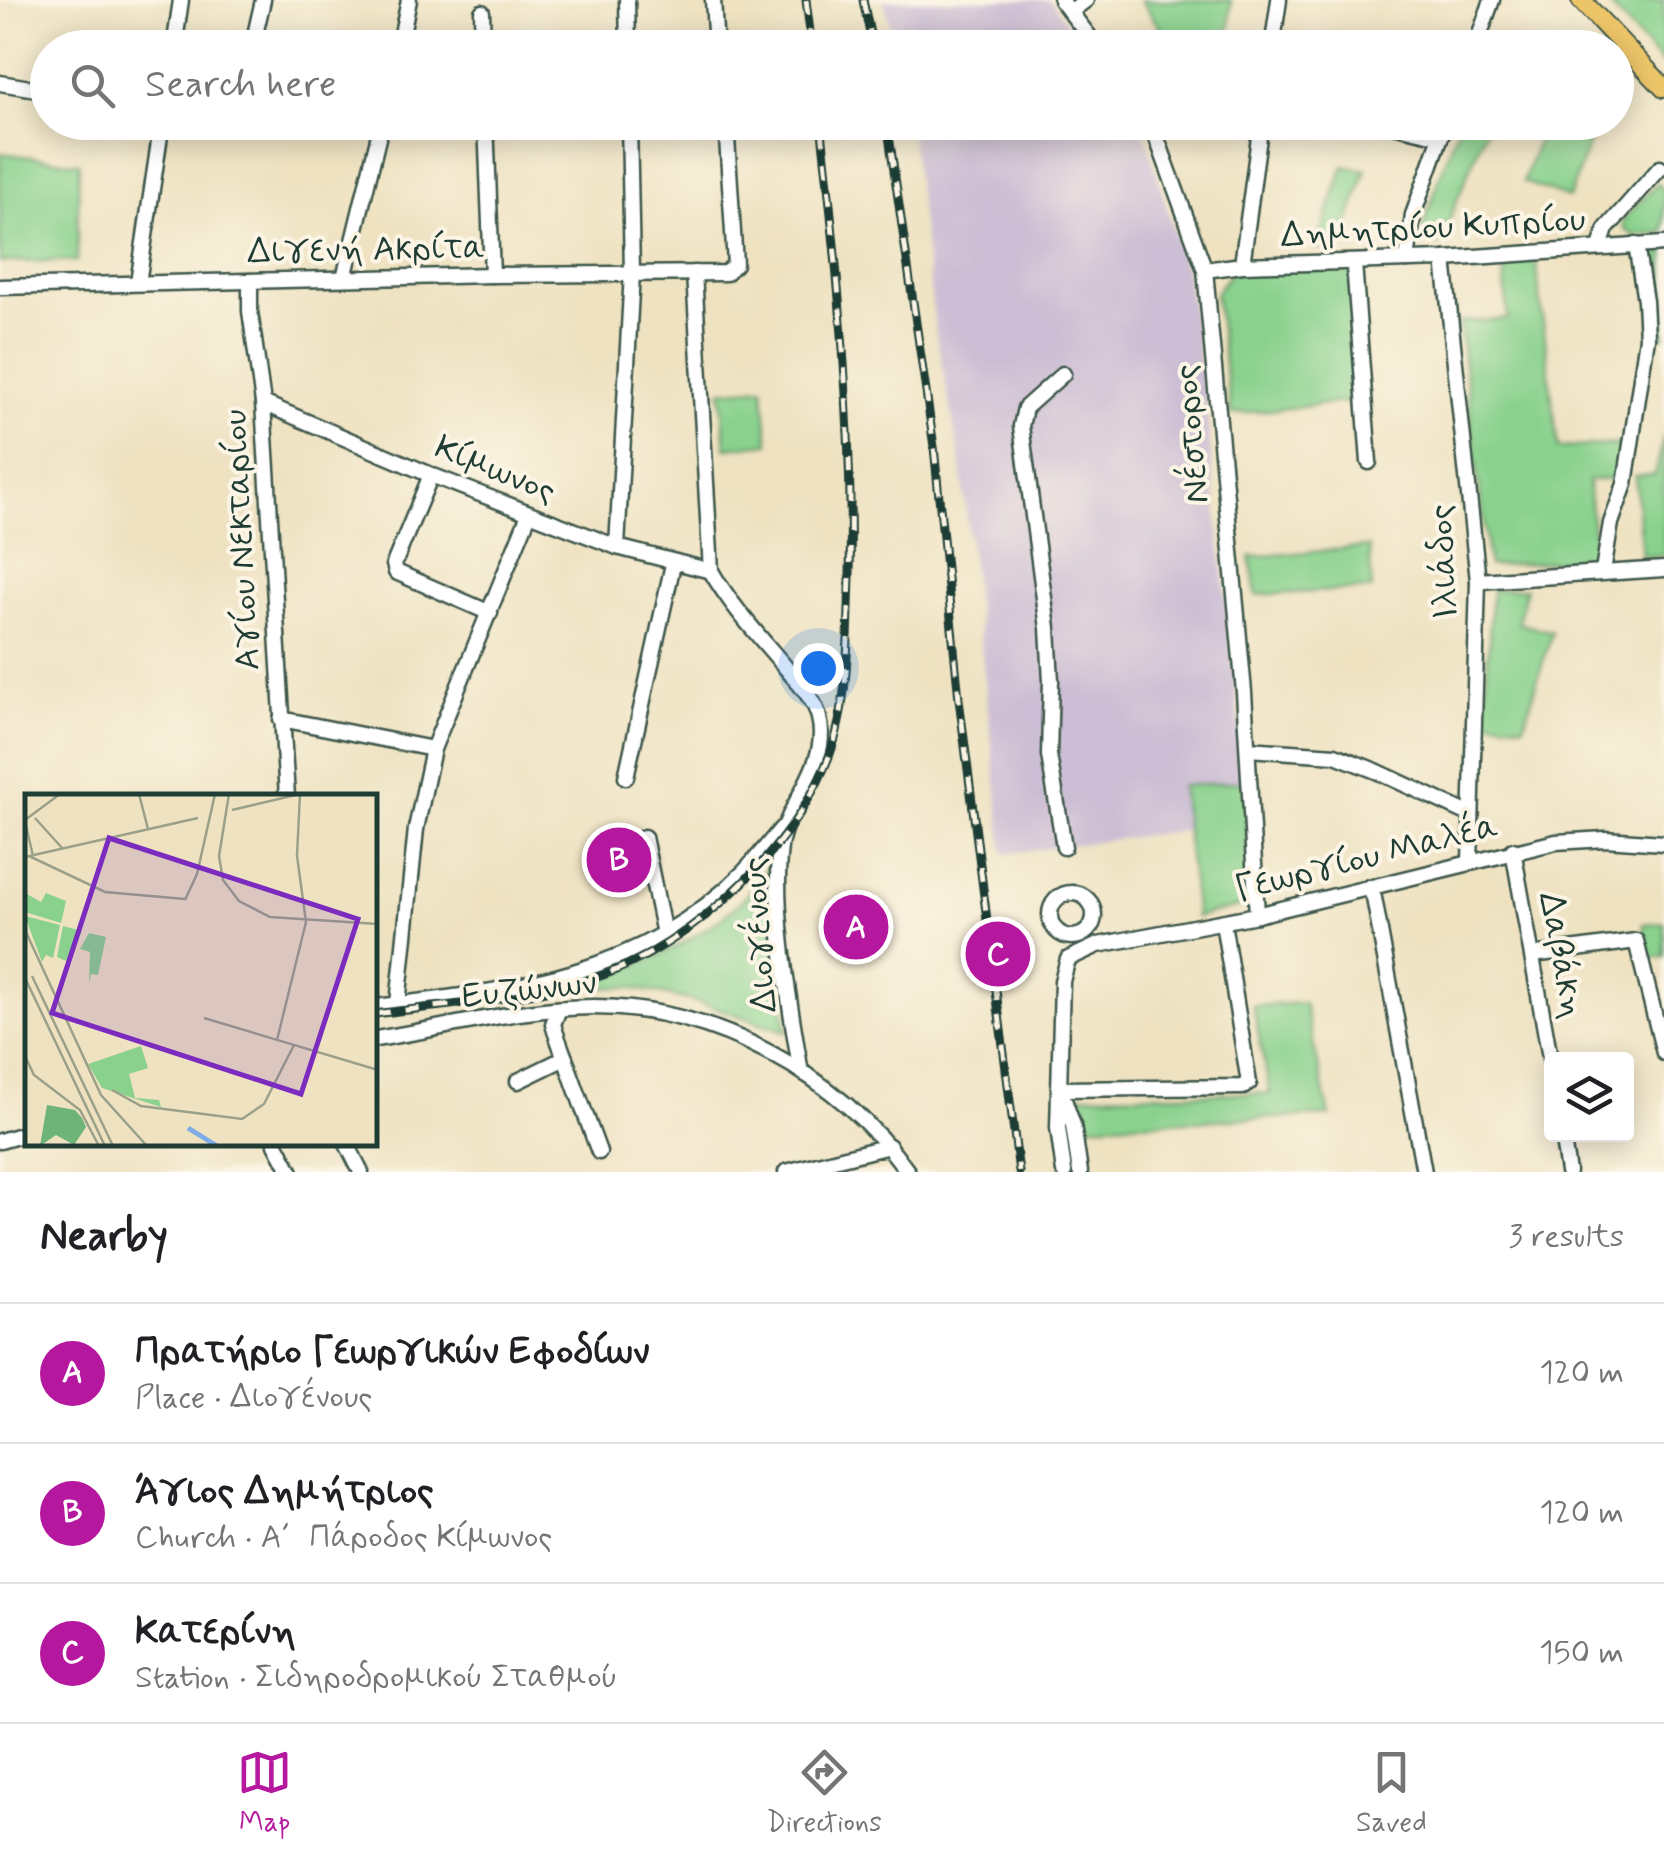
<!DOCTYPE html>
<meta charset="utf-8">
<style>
:root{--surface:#fff;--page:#f6f6f6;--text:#202124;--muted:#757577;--line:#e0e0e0;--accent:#b5179e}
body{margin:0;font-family:Mynerve,sans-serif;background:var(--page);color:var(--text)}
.controls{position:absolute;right:30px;bottom:30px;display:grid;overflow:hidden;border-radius:10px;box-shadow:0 5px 25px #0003}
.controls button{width:90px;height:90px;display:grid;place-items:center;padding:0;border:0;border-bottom:2px solid var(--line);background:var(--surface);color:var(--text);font:50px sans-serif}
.you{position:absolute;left:818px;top:668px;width:35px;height:35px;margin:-25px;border:8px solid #fff;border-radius:50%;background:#1a73e8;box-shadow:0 0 0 15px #1a73e833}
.badge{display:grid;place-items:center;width:65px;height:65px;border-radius:50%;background:var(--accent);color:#fff;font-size:32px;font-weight:700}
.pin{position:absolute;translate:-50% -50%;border:5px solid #fff;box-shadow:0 2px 10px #0006}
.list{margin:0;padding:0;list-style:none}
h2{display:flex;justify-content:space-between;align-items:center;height:130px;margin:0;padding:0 40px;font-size:42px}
h2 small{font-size:32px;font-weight:400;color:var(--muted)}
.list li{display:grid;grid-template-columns:65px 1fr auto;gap:30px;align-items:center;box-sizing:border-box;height:140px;padding:0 40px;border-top:2px solid var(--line)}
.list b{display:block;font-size:38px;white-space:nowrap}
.list p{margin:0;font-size:32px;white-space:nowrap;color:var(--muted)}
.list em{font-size:32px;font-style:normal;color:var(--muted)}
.icon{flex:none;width:55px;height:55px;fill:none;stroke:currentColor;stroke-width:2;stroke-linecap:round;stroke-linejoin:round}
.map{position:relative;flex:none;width:1664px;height:1172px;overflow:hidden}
.search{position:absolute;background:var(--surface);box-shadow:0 5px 25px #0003;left:30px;right:30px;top:30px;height:110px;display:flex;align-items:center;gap:25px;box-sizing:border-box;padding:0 35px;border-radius:55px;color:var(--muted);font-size:38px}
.sheet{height:550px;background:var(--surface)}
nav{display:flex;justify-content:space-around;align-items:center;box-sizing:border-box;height:140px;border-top:2px solid var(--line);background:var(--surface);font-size:28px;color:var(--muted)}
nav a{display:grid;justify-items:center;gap:5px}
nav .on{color:var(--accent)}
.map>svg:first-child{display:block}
</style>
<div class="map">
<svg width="1664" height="1172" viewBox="0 0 1664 1172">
<rect width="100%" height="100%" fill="#fcf5e5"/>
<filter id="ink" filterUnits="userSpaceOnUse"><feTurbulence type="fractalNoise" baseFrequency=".01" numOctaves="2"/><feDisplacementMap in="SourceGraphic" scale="20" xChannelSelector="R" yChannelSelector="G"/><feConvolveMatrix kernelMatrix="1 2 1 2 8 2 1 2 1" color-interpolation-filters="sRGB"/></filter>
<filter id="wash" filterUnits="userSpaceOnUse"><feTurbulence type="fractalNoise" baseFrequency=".0048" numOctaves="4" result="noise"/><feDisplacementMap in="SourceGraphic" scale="40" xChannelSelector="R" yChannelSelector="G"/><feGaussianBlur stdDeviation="2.25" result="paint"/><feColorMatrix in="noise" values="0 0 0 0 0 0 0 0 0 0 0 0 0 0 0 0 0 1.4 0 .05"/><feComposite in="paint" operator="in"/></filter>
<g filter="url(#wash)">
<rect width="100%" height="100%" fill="#eee2c1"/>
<g fill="#ccbed4">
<polygon points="884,0 1050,0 1084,47 895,47"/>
<polygon points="909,123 1137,123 1145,135 1186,272 1204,387 1245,781 1181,786 1186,830 1004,854 960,458 936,334"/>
</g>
<g fill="#89d18d" stroke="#548760" stroke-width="2.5">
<polygon points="1141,0 1231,0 1229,33 1171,44"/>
<polygon points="1605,0 1664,0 1664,65"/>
<polygon points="1459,123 1487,126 1439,245 1428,241 1423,226"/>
<polygon points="1544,123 1596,123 1569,198 1523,182"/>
<polygon points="0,153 79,163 77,261 0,262"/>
<polygon points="1344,166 1366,170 1341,247 1316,249"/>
<polygon points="1657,184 1664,191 1664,232 1633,235 1624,229 1623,220"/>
<polygon points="1664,251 1664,337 1651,336 1655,315 1643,252"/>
<polygon points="1535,256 1558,448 1620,444 1622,478 1588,481 1596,558 1489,566 1459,322 1508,319 1503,258"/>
<polygon points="1351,266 1359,401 1231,414 1215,293 1231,272"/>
<polygon points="763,387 769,443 726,448 721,391"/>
<polygon points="1664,436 1664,555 1642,557 1635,476 1655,475"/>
<polygon points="1369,547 1372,589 1256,595 1250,557"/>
<polygon points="1526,588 1518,623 1552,632 1524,725 1484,720 1492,590"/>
<polygon points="1245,781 1250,904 1196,917 1181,786"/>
<path d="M773 860 768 891 787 1032C735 1014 684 995 629 988 608 986 586 988 566 988 626 973 692 946 739 903 751 891 762 874 773 860Z"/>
<polygon points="1664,922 1664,956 1649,958 1643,924"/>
<polygon points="1304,1003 1330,1116 1078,1125 1075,1095 1270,1093 1253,1006"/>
</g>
</g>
<g filter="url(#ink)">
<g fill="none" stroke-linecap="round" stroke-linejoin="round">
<g stroke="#3e5649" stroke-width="19">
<g id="minor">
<polyline points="627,0 628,48"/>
<polyline points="713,0 716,48"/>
<polyline points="1061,0 1098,48"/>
<polyline points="482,12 483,48"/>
<polyline points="1070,12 1086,0"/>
<polyline points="174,48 181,0"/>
<polyline points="252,48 263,0"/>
<polyline points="399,48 409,0"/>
<polyline points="1272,48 1279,0"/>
<polyline points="1475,48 1492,0"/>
<polyline points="0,83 48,91"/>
<polyline points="486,122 492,275"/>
<polyline points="1151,122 1205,270 1244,692 1257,915"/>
<polyline points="1380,122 1441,136"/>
<polyline points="1600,247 1606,229 1660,168"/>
<polyline points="1444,259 1478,581 1470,863"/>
<polyline points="1407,260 1413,215 1446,122"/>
<polyline points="1354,263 1369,462"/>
<polyline points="1242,265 1261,122"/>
<polyline points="1205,270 1242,265 1444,259 1664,244"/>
<path d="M694 273 711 571C731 606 760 637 786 668 798 683 815 699 819 718 831 765 785 804 780 847 772 909 790 1005 800 1067"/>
<polyline points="344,278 382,122"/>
<polyline points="250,281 250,311 263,403 287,797"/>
<polyline points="138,283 162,122"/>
<polyline points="0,287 492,275 726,273 735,264 726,122"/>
<polyline points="1063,374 1025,408 1021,426 1048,628 1051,681 1049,755 1064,847"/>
<polyline points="263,403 431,475 617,547 711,571"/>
<polyline points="431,475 394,564 396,572 490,613"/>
<polyline points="617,547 632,273 629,122"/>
<polyline points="1603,571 1611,523 1625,484 1647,338 1645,301 1636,245"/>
<polyline points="1478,581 1664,569"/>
<polyline points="281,719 433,749"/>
<polyline points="1248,749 1335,755 1376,771 1471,815"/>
<polyline points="626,777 673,564"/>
<polyline points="644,837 664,934"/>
<polyline points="1513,850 1552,1069"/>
<polyline points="1369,887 1374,898 1424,1172"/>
<circle cx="1072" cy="915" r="22"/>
<polyline points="1533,955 1636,941 1664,1053"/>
<polyline points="398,1004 416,829 433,749 529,514"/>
<path d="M375 1007C510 991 641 976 742 874 756 860 769 843 782 828"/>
<polyline points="559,1009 553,1024 555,1031 599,1152"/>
<path d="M375 1039C447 1028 521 1007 594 1007 715 1007 839 1075 908 1172"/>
<polyline points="518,1081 565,1058"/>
<polyline points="1060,1089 1243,1087 1249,1083 1223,922"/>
<polyline points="1062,1094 1073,1125 1080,1172"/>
<polyline points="1562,1134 1568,1172"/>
<polyline points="0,1141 28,1133"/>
<polyline points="276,1144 291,1172"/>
<polyline points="347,1144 361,1172"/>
<polyline points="786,1172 889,1146"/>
<polyline points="1064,1172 1058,1128 1062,981 1068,959 1098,945 1257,915 1556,842 1605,839 1664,843"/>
</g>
</g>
<g stroke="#3e5649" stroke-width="22">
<polyline id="major" points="1581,0 1664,88"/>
</g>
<use href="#minor" stroke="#fff" stroke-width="14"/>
<use href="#major" stroke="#edc569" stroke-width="18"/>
<g stroke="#1f3d34" stroke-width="9">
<g id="rail">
<polyline points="806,0 812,48"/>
<polyline points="863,0 873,48"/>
<polyline points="887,122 934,447 959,699 1019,1172"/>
<path d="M375 1014C446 1004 523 1001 592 979 693 947 808 839 836 735 849 685 848 628 850 576 853 424 838 273 821 122"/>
</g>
</g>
<use href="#rail" stroke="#fcf5e5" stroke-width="5" stroke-dasharray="15" stroke-linecap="butt"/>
</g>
</g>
<g text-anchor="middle" stroke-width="8" stroke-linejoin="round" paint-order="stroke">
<g font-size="35" fill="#1f3d34" stroke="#fcf5e5">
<text transform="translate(1433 226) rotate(-3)" y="12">Δημητρίου Κυπρίου</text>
<text transform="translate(366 248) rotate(-1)" y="12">Διγενή Ακρίτα</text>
<text transform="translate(1190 434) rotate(-95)" y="12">Νέστορος</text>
<text transform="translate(496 468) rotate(22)" y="12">Κίμωνος</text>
<text transform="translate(240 540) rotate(-93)" y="12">Αγίου Νεκταρίου</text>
<text transform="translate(1442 562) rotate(-93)" y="12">Ιλιάδος</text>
<text transform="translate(1366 856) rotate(-14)" y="12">Γεωργίου Μαλέα</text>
<text transform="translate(758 935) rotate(-94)" y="12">Διογένους</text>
<text transform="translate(1563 955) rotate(80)" y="12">Δαβάκη</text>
<text transform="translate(529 988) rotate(-6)" y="12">Ευζώνων</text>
</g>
</g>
<g transform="translate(25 794)">
<rect width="352" height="352" fill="#eee2c1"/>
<path d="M21 99 41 107 36 129 0 118 2 100 16 108ZM0 122 35 131 28 164 21 161 17 168ZM38 132 57 137 41 167 32 163ZM64 139 81 143 73 181 66 180 64 189 65 158 55 155ZM116 252 123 274 104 280 110 304 134 306 136 313 77 294 63 270Z" fill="#89d18d"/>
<path d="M22 311 50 316 57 324 61 333 49 351 31 341 15 352Z" fill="#6eb378"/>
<path fill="none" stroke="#7dace7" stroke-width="5" d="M163 334 192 352"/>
<path fill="none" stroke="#9ba089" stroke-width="2.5" d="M114 0 123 35M204 0 194 62 198 86 214 107 245 123 353 130M207 16 275 0M10 24 38 55M0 26 35 0M0 27 8 62M4 62 80 98 160 105M0 63 173 24M160 106 172 80 190 0M0 136 76 301 122 352M7 182 88 352M1 186 80 352M179 224 353 276M252 246 281 128 272 62 275 0M0 262 9 281 55 316 74 352M87 296 116 312 217 325 239 310 269 251"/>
<path fill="#7b2cbf" fill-opacity="0.15" stroke="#7b2cbf" stroke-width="5" d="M84 44 333 125 276 300 27 219Z"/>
<rect width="352" height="352" fill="none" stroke="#1f3d34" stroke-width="5"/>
</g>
</svg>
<div class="controls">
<button><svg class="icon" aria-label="layers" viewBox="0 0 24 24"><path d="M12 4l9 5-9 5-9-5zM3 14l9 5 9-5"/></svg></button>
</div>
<div class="you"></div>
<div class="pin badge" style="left:856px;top:927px">A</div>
<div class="pin badge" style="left:619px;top:860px">B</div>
<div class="pin badge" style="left:998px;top:954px">C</div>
<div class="search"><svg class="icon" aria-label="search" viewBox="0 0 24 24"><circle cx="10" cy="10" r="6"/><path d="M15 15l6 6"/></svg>Search here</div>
</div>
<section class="sheet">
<h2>Nearby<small>3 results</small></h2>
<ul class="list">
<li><span class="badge">A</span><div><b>Πρατήριο Γεωργικών Εφοδίων</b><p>Place · Διογένους</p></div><em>120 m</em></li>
<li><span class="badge">B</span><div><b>Άγιος Δημήτριος</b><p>Church · Α΄ Πάροδος Κίμωνος</p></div><em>120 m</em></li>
<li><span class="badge">C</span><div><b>Κατερίνη</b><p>Station · Σιδηροδρομικού Σταθμού</p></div><em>150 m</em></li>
</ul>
</section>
<nav>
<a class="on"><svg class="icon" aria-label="map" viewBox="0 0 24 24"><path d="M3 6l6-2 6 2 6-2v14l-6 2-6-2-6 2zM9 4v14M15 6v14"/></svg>Map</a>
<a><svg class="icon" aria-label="directions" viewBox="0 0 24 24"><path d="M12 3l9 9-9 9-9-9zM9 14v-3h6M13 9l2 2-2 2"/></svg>Directions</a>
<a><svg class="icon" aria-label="saved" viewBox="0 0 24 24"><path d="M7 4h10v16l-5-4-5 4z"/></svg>Saved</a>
</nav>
